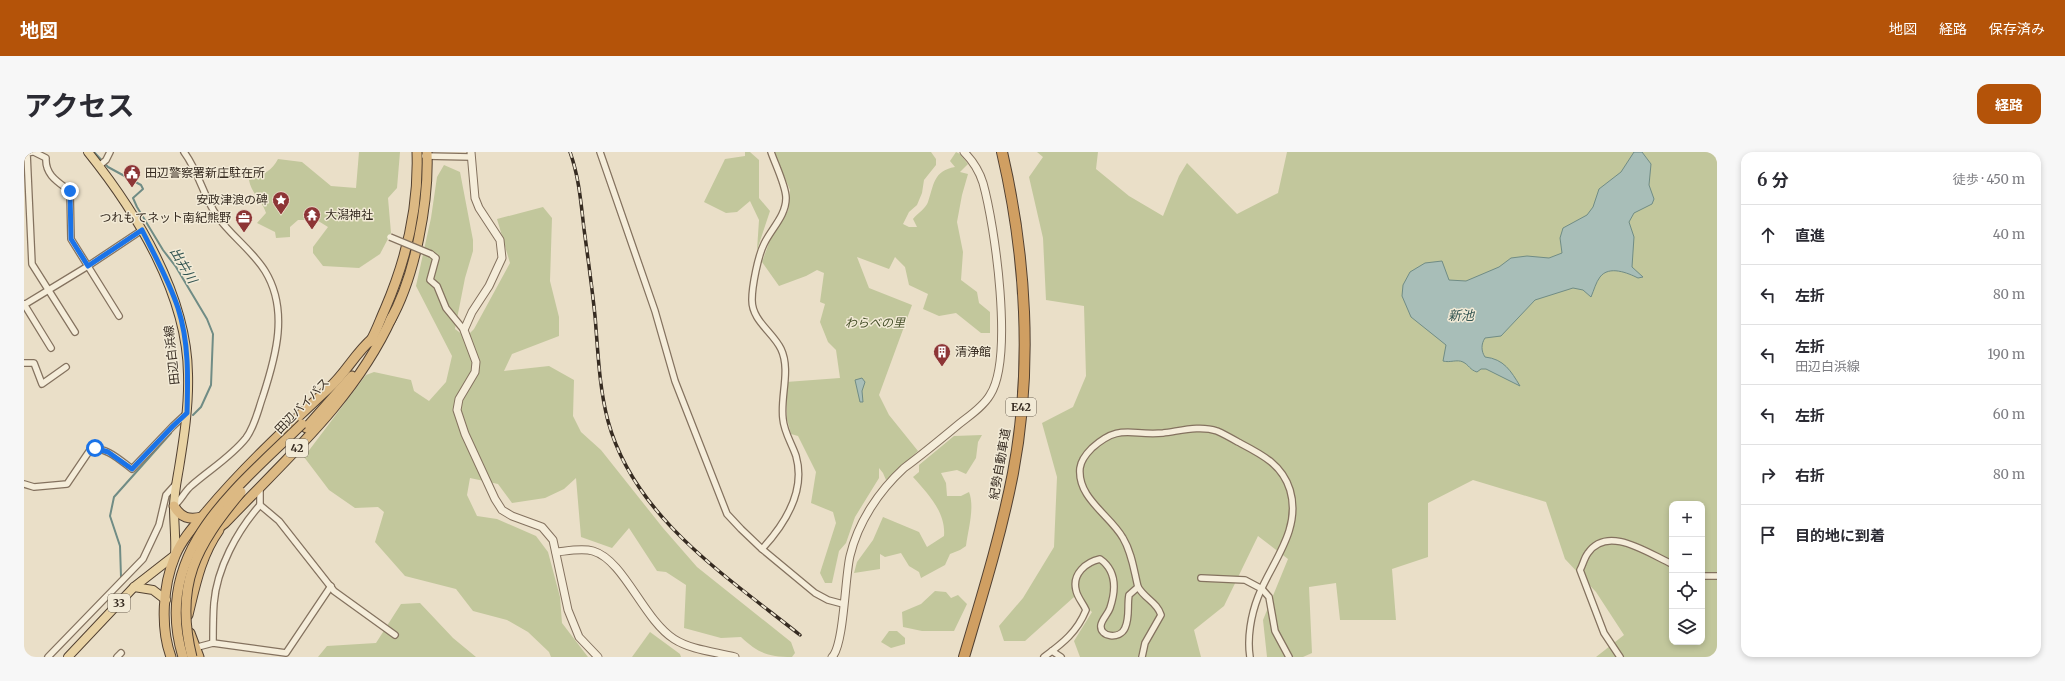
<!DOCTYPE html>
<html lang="ja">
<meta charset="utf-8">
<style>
:root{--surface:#fff;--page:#f7f7f7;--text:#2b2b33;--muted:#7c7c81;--line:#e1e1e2;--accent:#b45309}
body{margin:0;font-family:Merriweather,"Noto Sans JP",serif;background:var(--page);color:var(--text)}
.controls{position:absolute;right:12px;bottom:12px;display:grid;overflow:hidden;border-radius:8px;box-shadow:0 2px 6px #0003}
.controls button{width:36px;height:36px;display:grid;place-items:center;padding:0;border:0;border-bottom:1px solid var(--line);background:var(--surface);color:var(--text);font:20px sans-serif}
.stop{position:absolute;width:12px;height:12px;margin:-9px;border:3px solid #1a73e8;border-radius:50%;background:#fff}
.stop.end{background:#1a73e8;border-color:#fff;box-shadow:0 1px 4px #0008}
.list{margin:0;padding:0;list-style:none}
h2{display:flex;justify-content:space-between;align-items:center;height:52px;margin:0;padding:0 16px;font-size:17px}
h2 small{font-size:13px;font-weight:400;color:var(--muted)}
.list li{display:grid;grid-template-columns:26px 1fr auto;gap:12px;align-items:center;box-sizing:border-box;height:60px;padding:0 16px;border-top:1px solid var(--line)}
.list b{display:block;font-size:15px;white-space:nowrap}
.list p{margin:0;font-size:13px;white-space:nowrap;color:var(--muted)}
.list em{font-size:13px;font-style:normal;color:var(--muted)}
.icon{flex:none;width:22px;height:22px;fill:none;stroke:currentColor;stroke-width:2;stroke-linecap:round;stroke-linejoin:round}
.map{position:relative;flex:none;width:1693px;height:505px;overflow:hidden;border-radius:12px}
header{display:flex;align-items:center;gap:24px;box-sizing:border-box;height:56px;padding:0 20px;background:var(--accent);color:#fff}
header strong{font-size:19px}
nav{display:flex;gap:22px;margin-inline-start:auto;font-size:14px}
.intro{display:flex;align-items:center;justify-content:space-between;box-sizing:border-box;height:96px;padding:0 24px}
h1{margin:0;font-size:28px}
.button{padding:10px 18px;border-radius:12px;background:var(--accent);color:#fff;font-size:14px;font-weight:700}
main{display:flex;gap:24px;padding:0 24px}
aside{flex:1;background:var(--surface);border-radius:12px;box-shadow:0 2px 6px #0003}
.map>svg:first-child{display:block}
</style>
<header>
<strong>地図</strong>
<nav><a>地図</a><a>経路</a><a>保存済み</a></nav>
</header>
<div class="intro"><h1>アクセス</h1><a class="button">経路</a></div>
<main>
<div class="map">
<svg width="1693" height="505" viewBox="0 0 1693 505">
<rect width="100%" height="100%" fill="#eadfc8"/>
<g fill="#c2c79c" fill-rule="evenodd">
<path d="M335 0H376L373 36 364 46 367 81 356 102 335 116 299 114 289 101V95L304 75 283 62 280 68H274L266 75V85L252 86 251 80 233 71 242 61C238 48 227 41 225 28 238 23 247 20 254 7L278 10 307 34 332 36Z"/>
<polygon points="721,0 726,0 735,8 735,46 746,59 733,98 735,68 726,49 713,60 702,61 680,50 701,7 721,4"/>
<path d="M750 0H907L912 7V13L900 28 898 41 893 53 885 60 879 72 885 75H893L889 67C893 62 902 56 904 50 910 33 909 19 931 15L926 9 932 0 936 2 944 12 936 20 944 22 938 43 933 70 939 100 937 128 953 140 955 151 966 160V181H957L932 161 915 164 899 157 904 142 885 133 881 115 871 105 865 117 833 105 845 136 888 153 855 243 865 263 894 299 862 328 859 321 855 316V326L831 365 822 391 815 399 808 431H801L796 421 812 371 809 360 787 351 792 320 774 284 767 282 763 267 762 230 816 226 812 198 804 190 796 170 801 152 796 150 800 121 793 118 782 124 755 134 738 110 746 88 764 59 766 38Z"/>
<path d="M1013 0H1074L1072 17 1105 44 1139 64 1155 24 1163 11 1213 62 1254 41 1263 0H1693V505H1572L1600 483 1572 440 1541 407 1522 350 1449 328 1404 351V405L1368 417 1372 468H1316L1312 431 1285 435 1288 501 1279 505H1243L1239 468 1264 407 1234 384 1200 454 1170 478 1177 505H1056L1050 489 1068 460 1050 445 1001 489H980L975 474 999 446 1030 395 1033 325 1018 271 1049 255 1062 224 1060 154 1022 148 1019 86 1005 25 1019 5ZM1648 352H1678V490H1648Z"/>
<path d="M420 13 436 20 449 88V99L441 126 431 177 442 185 450 177 486 111 473 67 519 55 528 66 526 129 535 165V184L488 202 480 219 525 214 550 228 549 264 557 280 577 298 639 376 673 415 767 490 771 501 768 505C744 505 734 501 717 485L697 486 660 476 662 433 642 420 633 419 605 376 588 396 557 385 552 326 540 337 521 346 488 351 474 332 446 326 443 343 453 364 473 367 512 384 524 400 536 445 538 471 564 505H527L525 500 504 480 483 468 449 459 432 437 381 424 351 390 360 360 354 355 331 356 305 338 280 305 342 223 350 220 387 228 390 239 405 249 422 230 428 204 392 134 407 66 413 25Z"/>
<path d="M958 283 954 290 952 306 942 322 933 318 917 321 922 331 923 344H937L945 340C951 355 944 378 942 394L936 398 926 402 921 413 897 426 895 420 885 414 877 401 861 405 856 402V417L830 421 833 410 849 388 859 365 895 380 903 395 920 384C922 360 904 342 889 325L895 320V313L930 284Z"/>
<polygon points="911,439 922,440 927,446 934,443 943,452 930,479 898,479 879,475 878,460 897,452"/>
<polygon points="396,451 429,486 452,505 294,505 303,494 352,491 377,452"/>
<polygon points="865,479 873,479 881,486 881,492 867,496 857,490"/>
<polygon points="626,480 656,502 657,505 608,505"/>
</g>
<g fill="#a8beb8" stroke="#708c85">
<path d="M1610 0H1618L1627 12 1625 33 1630 47 1628 52 1610 61 1605 70 1610 85 1608 115 1619 125 1614 126C1604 121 1585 113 1576 125 1572 130 1570 138 1567 145L1559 138 1549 136 1511 148 1477 184 1461 186C1457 192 1457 199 1461 205 1480 207 1487 219 1496 234L1462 217H1457L1453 220C1446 218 1445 213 1439 210 1433 207 1426 211 1419 209L1422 193 1387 165 1378 144 1379 133 1386 120 1401 111 1418 109 1425 128 1442 129 1475 115 1487 106 1503 104 1525 106 1538 101 1536 86 1539 76 1563 63 1569 55 1575 37 1597 20Z"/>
<polygon points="838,226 841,230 838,239 839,250 836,250 831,228"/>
</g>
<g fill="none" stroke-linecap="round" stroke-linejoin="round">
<g stroke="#708c85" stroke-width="2">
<polyline points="70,0 84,15 117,33 119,37 109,46 113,55 139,98 152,115 183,167 189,182 187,233 177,255 169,263"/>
<polyline points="97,425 96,394 86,364 90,345 147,281"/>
</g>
<g stroke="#84725f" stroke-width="8">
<g id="minor">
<polyline points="8,0 3,1 8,112 51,180"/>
<path d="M10 0 22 6C21 23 34 30 46 39L47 87 95 164"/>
<polyline points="576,0 631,159 651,229 703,362 717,377 738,397 791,441 804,448 819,452"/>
<polyline points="401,4 447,5"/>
<polyline points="75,14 82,8 86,0"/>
<polyline points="407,102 412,106 406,128 413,134 422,156 440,178"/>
<polyline points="0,152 27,196"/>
<polyline points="0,153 64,114 118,78"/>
<polyline points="0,211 10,211 18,232 42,215"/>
<path d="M0 332 10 335 43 332 66 298C81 293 97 309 108 317L149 274 163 261"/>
<polyline points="236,336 236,353 255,369 310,439 371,483"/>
<path d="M150 354C157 348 161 339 167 334 185 318 207 305 222 286 231 274 234 258 239 244 252 204 265 158 241 119 228 98 207 84 193 64 179 44 175 20 160 0"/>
<path d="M738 397C761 372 782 339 772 304 768 292 760 280 759 267 756 245 767 218 757 197 749 180 728 169 728 148 728 134 734 104 740 92 747 77 762 64 762 46 762 34 751 12 747 0"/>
<polyline points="1678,424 1693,424"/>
<polyline points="1177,426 1221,428 1238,437 1245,445 1251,479 1265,505"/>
<path d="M1114 435C1121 447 1133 450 1137 463L1121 491 1118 505"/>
<path d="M189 491C189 478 189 464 190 451 193 416 213 379 236 353"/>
<polyline points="170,496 189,491 262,501 307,434"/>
<polyline points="1028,499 1037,505"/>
<polyline points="24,505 119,407 135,373 142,343 151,333"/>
<polyline points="93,505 97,501"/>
<path d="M1020 505C1039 491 1053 480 1062 458 1059 451 1053 445 1052 438 1048 422 1062 410 1076 407 1093 419 1092 438 1086 456 1084 462 1078 467 1077 473 1075 485 1096 488 1101 476 1106 465 1103 454 1105 443L1114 435C1110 419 1108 401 1099 386 1086 363 1053 346 1056 316 1057 308 1062 302 1068 296 1096 271 1106 284 1139 281 1156 279 1176 273 1193 279 1200 282 1207 286 1214 290 1237 302 1258 312 1266 338 1278 378 1247 411 1234 445 1227 463 1223 486 1226 505"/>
<path d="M1596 505 1580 481 1556 418C1559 413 1560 406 1564 401 1584 372 1625 402 1648 412"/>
</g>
</g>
<g stroke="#84725f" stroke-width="9">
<g id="tertiary">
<polyline points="447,0 451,46 455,56 476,88 478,106 465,134 448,160 440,178 452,210 451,220 435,247 433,258 441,282 471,347 478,358 488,364 518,375 529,388 544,458 555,485 574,505"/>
<path d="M532 400C543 399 558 396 569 399 600 408 619 467 650 487 667 498 692 500 711 505"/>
<path d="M808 505C820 494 821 424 826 404 834 370 855 339 880 316 899 302 917 287 935 272 945 264 959 255 966 243 990 206 971 74 959 31 955 18 949 9 940 0"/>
</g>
</g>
<g stroke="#524132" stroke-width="10">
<g id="primary">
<polyline points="110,435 129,438 142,448"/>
<path d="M44 505 110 435 151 403C152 387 150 371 150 355 150 342 153 328 155 316 160 285 165 254 164 222 163 143 113 61 64 0"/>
</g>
</g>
<g stroke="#524132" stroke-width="11">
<g id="trunk">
<path d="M366 169C391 125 405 50 403 0"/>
<path d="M346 190C352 180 356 168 361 157 383 106 395 56 393 0"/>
<polyline points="282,276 328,224"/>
<path d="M150 354C157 366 165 368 178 365"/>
<path d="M185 383 201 371C262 307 331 247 368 165"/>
<path d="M164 463C171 434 177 403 195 378"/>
<polyline points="166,481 175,505"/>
<path d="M147 505C136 475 139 433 151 404 158 387 171 373 183 359 220 315 263 275 305 236 322 221 331 201 349 186"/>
</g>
</g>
<g stroke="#524132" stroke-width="12">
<path id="motorway" d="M940 505C958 444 977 383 989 321 1009 216 1002 103 978 0"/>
</g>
<use href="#minor" stroke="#f5edda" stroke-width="5.5"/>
<use href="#tertiary" stroke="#f5edda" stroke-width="7"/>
<use href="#primary" stroke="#e9d3a4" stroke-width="8"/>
<use href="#trunk" stroke="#dcb983" stroke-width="9"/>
<use href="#motorway" stroke="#d09f62" stroke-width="10"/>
<g stroke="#362b21" stroke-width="3.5">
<path id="rail" d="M546 0C555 25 557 51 560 77 564 106 568 135 571 164 574 199 575 235 584 269 610 365 702 424 776 483"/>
</g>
<use href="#rail" stroke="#f2ead6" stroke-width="2" stroke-dasharray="6" stroke-linecap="butt"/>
<g stroke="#84725f" stroke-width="8" stroke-linecap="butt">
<polyline id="minor-bridge" points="366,85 407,102"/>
</g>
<g stroke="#524132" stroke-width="11" stroke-linecap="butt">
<g id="trunk-bridge">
<path d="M159 505C127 400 212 337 278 272"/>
<path d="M168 505C150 433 172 394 217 340"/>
</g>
</g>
<use href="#minor-bridge" stroke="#f5edda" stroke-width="5.5"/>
<use href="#trunk-bridge" stroke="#dcb983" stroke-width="9"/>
</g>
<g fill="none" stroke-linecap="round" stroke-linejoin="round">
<path stroke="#1a73e8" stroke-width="5" d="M46 39 47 87 64 114 118 78C131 104 145 129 154 156 165 190 164 226 163 261L149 274 108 317 84 300 71 296"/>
</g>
<defs>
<g id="civic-pin" transform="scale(0.9)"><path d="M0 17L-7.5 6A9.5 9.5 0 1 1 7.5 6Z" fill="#8d3536" stroke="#f2ead6"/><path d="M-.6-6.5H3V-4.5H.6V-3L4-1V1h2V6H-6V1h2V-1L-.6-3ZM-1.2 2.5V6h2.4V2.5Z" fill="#fff"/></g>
<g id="sight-pin" transform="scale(0.9)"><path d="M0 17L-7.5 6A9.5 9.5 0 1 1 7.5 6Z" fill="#8d3536" stroke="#f2ead6"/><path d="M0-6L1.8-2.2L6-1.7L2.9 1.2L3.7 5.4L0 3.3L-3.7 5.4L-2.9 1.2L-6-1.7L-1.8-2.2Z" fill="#fff"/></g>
<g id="temple-pin" transform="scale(0.9)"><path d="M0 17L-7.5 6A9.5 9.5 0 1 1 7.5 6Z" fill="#8d3536" stroke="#f2ead6"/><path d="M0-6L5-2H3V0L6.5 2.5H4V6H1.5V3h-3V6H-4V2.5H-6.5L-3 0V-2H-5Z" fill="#fff"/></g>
<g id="office-pin" transform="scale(0.9)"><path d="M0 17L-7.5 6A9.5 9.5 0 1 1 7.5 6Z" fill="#8d3536" stroke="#f2ead6"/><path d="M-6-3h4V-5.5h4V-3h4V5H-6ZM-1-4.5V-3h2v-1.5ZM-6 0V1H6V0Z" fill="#fff"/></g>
<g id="building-pin" transform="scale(0.9)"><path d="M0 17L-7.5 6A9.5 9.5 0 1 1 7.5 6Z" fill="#8d3536" stroke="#f2ead6"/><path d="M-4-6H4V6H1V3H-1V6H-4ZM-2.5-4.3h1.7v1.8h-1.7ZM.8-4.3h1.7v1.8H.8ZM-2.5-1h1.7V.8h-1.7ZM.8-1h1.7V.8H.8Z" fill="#fff"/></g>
</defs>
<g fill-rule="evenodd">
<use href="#civic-pin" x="108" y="21"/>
<use href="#sight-pin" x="257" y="48"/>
<use href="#temple-pin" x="288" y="63"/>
<use href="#office-pin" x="220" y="66"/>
<use href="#building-pin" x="918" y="200"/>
</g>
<g text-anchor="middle" stroke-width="3" stroke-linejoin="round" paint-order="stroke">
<g fill="#f2ead6" stroke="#6e6457" stroke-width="1">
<rect x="982" y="246" width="30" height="18" rx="3"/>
<rect x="262" y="287" width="22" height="18" rx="3"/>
<rect x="84" y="442" width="22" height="18" rx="3"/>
</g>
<g font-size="11" font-weight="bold" fill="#362b21">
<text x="997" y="259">E42</text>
<text x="273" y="300">42</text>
<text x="95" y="455">33</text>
</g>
<g font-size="12" fill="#362b21" stroke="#f2ead6" text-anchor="start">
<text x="121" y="25">田辺警察署新庄駐在所</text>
<text x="244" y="52" text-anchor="end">安政津浪の碑</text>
<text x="301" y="67">大潟神社</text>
<text x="207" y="70" text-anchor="end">つれもてネット南紀熊野</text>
<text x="931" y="204">清浄館</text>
</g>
<g font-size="12" font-style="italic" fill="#465029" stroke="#f2ead6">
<text x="851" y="175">わらべの里</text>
</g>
<g font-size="12" fill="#362b21" stroke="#f2ead6">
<text transform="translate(148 203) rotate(-96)" y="4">田辺白浜線</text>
<text transform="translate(278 254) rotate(-46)" y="4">田辺バイパス</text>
<text transform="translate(976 312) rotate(-80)" y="4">紀勢自動車道</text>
</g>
<g font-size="13" font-style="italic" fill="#325451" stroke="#f2ead6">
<text transform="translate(160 113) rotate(59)" y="5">出井川</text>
<text x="1437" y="168">新池</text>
</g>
</g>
</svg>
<div class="controls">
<button>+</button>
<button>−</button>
<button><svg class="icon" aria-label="locate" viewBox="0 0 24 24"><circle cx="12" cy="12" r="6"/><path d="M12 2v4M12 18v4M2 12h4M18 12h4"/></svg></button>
<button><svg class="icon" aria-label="layers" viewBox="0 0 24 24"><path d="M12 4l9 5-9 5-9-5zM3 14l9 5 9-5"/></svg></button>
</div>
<div class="stop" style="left:71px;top:296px"></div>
<div class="stop end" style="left:46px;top:39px"></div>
</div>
<aside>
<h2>6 分<small>徒歩 · 450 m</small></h2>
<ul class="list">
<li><svg class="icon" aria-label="ahead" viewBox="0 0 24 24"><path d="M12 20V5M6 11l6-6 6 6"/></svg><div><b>直進</b></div><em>40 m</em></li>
<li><svg class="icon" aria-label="left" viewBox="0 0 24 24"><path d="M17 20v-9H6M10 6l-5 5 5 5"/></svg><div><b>左折</b></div><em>80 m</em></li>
<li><svg class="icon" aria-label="left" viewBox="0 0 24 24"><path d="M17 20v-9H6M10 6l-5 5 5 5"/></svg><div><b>左折</b><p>田辺白浜線</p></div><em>190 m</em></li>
<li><svg class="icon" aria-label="left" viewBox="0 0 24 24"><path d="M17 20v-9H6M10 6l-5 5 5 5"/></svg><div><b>左折</b></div><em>60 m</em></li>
<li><svg class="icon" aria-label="right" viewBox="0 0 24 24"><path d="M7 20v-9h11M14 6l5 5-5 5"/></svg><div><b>右折</b></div><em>80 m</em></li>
<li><svg class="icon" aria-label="arrive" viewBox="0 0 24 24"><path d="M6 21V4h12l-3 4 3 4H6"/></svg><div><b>目的地に到着</b></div></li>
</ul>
</aside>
</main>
